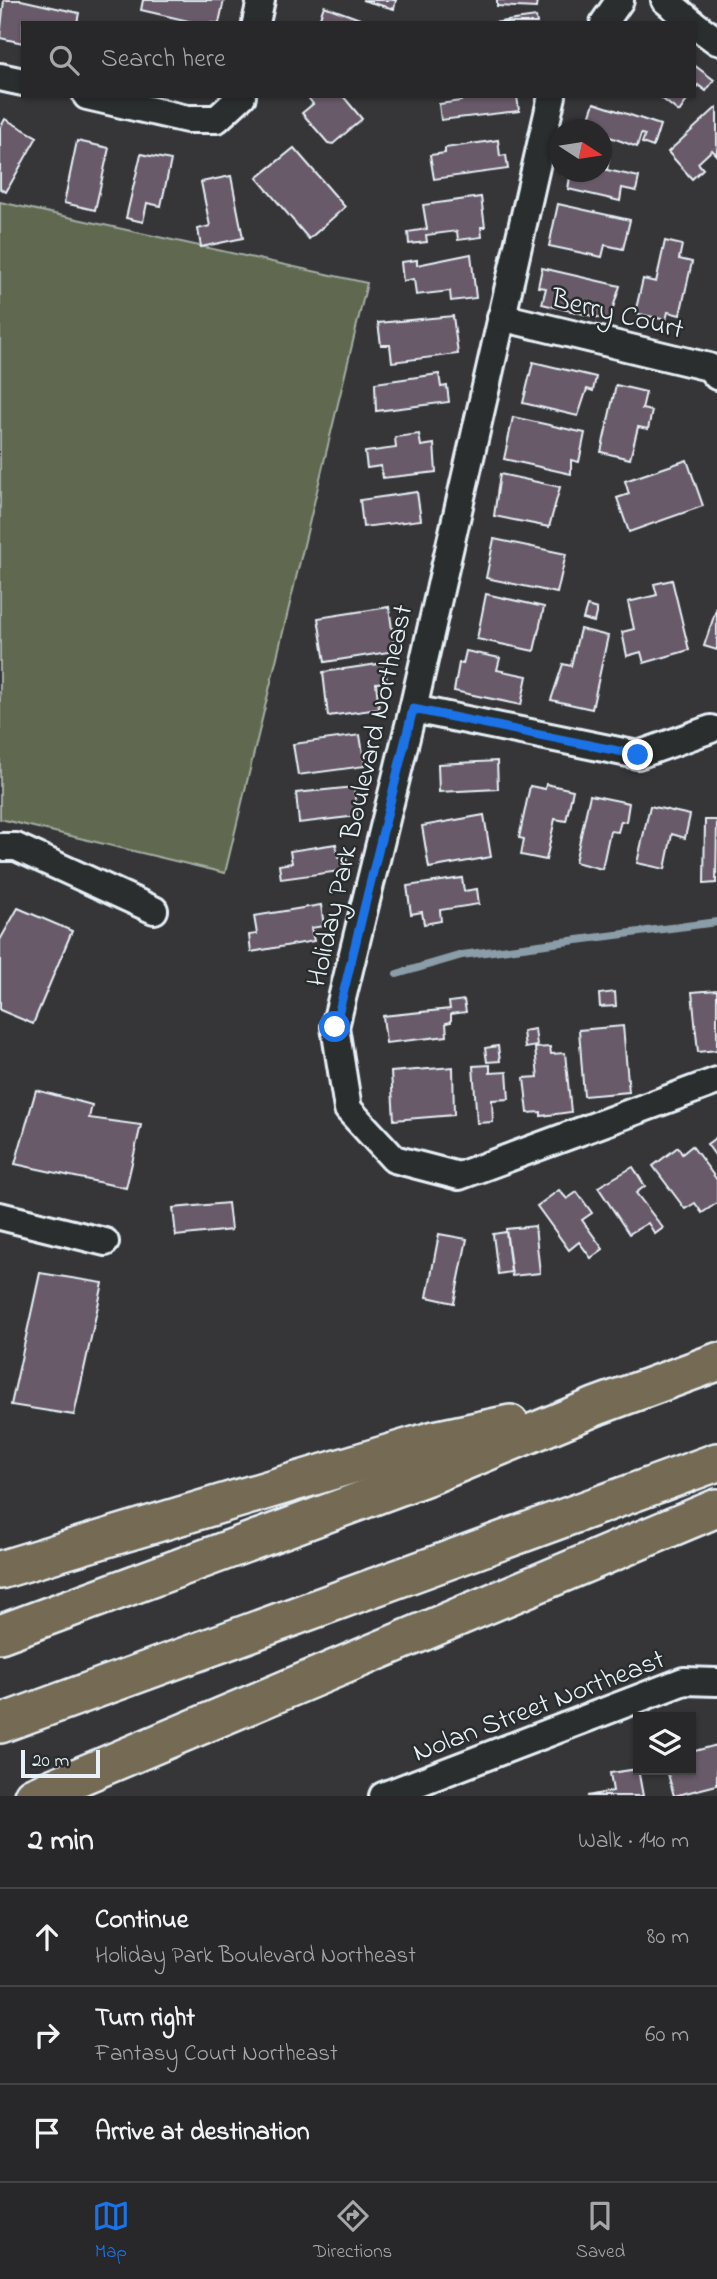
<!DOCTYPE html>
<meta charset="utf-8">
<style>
:root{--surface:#28282b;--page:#343437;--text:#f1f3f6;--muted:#a5a6a9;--line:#444447;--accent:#1a73e8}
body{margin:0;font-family:"Indie Flower",sans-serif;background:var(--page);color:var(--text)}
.controls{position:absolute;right:21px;bottom:21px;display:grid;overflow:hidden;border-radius:0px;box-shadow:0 2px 5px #0004}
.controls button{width:63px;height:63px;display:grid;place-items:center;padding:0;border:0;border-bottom:2px solid var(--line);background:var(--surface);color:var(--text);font:35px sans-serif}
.compass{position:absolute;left:549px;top:119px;width:63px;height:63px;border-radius:50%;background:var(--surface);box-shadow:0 2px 5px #0004;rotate:102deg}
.scale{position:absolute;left:21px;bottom:18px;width:79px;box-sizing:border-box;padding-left:7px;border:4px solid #e8f1f8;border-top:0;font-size:19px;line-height:24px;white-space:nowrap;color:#e8f1f8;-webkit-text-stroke:5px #2a2d2e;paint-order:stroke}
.stop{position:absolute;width:21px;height:21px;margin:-16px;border:5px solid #1a73e8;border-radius:50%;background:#fff}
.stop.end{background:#1a73e8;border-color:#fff;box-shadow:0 2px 7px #0008}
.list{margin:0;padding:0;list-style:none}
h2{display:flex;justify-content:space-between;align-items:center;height:91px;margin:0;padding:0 28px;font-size:30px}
h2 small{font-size:23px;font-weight:400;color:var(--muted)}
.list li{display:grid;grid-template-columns:46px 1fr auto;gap:21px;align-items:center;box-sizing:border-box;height:98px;padding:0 28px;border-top:2px solid var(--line)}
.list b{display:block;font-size:26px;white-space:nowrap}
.list p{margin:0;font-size:23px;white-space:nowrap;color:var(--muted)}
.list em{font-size:23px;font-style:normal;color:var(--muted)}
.icon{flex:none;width:38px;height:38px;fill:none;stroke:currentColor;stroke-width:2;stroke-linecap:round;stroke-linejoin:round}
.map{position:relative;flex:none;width:717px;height:1796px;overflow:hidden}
.search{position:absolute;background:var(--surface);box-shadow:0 2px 5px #0004;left:21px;right:21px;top:21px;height:77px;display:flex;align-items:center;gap:18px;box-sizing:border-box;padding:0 24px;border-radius:0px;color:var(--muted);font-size:26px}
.sheet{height:385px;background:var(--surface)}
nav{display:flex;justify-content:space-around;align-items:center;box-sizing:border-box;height:98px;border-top:2px solid var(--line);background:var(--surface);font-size:19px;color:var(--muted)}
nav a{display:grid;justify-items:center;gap:4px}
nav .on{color:var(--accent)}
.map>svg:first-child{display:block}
</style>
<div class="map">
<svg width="717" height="1796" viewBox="0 0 717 1796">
<rect width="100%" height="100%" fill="#363639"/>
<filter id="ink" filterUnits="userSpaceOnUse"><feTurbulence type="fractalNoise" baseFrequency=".0143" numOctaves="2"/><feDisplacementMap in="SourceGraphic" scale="14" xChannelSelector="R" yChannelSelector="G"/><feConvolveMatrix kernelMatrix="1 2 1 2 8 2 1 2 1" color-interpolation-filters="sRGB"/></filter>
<g filter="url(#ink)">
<polygon fill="#606950" stroke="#a4ada4" stroke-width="2" points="0,202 367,283 225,873 0,819"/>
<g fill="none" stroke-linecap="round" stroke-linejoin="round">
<polyline stroke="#8b9da8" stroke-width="8" points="397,974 462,955 717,922"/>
</g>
<g fill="#675a67" stroke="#e8f1f8" stroke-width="2">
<polygon points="4,0 21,0 79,13 77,23 23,23 23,43 0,38"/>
<polygon points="143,0 224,0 219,23 197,23 141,10"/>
<polygon points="362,0 396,0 394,9"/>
<polygon points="497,0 537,0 536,8 497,6"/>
<polygon points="324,6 371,23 318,23"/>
<polygon points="536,17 537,23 492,23"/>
<polygon points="694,65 714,80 706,91 698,85 694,91"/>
<polygon points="307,96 343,96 362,119 333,144 328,143 302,113 313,104"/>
<polygon points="460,96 517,96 519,111 441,120 439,104 461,101"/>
<polygon points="659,96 690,96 679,112"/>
<polygon points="594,103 660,125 653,147 642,143 645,135 641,134 637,147 602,134 602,130 585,129"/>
<polygon points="717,107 717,155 712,150 698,163 703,169 692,179 668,152"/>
<polygon points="5,119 37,137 6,192 0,189 0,128"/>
<polygon points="498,140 500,156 506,155 508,169 434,179 430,155 445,153 445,148"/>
<polygon points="77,141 109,148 95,210 64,203"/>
<polygon points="294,148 345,207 309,239 257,178"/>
<polygon points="141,154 171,160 161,206 147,203 143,222 126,218"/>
<polygon points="602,155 609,157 607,170 639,177 636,191 622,188 620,201 568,189 570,177 563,175 563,172 602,172"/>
<polygon points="231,176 243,238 201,247 198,229 210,226 201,182"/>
<polygon points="481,197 485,227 481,227 482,237 458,240 457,231 426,235 427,242 409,244 408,232 427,229 423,205"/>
<polygon points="558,204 630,220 623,249 605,245 602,257 549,246"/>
<polygon points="665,241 682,245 679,259 692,262 680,315 668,312 666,320 635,313 643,279 656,282"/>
<polygon points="471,254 476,298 451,301 450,291 416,295 414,279 403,281 401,262 417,260 417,265"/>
<polygon points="542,268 620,286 609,320 542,304 546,288 538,287"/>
<polygon points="453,316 458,354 392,362 390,345 381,345 378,323"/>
<polygon points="533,362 596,377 593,391 587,389 578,416 523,403"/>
<polygon points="439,374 441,387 447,386 449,402 376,411 375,383"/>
<polygon points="616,385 646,392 642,409 652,411 648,429 638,427 630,459 601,452"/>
<polygon points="513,417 585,433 579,462 571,460 571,474 504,459"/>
<polygon points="419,434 421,446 434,444 436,472 383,478 381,466 367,468 365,452 396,448 395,437"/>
<polygon points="687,460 703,506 629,532 617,498 629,494 625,481"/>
<polygon points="500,474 560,487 549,527 494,516"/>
<polygon points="417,492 421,520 363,527 360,500"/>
<polygon points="494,539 566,554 557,593 486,578"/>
<polygon points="672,580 689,650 644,663 641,652 627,656 622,632 634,629 628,602 657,595 654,584"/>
<polygon points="486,594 544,607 534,651 477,639"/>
<polygon points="587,606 597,609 594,622 583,619"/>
<polygon points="389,607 395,651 325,662 318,618"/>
<polygon points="717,607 717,650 704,646"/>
<polygon points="580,629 608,636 592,709 551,700 563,664 571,666"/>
<polygon points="466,651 500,658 497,670 527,676 521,705 454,691 459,663 463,664"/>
<polygon points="385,663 387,682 376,683 379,709 328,716 323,672"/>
<polygon points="360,735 365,766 298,775 293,744"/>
<polygon points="497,761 498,789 439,792 438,764"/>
<polygon points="546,784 573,790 566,821 555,819 546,860 521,855 524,839 519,838 530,786 545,789"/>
<polygon points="354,787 357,816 299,823 296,793"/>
<polygon points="590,795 629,803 626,822 621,821 618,832 610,831 602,869 575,862"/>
<polygon points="650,806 690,815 685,838 672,834 665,869 637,863"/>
<polygon points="484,815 491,857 429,868 422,826"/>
<polygon points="705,820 717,820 716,883 704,884"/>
<polygon points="336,844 338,857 346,856 348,870 281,879 279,865 292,863 290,851"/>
<polygon points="462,878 464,891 477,889 479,904 440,910 441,921 424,924 422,912 411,914 407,886"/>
<polygon points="321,905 324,926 311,928 314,941 251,952 249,935 257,934 254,916"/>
<polygon points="18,908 72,931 33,1024 0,1010 0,940"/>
<polygon points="717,990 717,1050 698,1052 692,992"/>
<polygon points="615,992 616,1006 600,1007 599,994"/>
<polygon points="464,1000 466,1012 451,1014 451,1022 446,1023 447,1036 386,1043 383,1016 450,1009 449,1002"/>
<polygon points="623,1026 629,1092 584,1096 579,1030"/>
<polygon points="535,1029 537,1046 525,1048 523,1031"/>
<polygon points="498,1046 500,1061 487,1062 485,1048"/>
<polygon points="550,1047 551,1054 565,1053 571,1112 541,1116 541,1112 528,1113 524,1078 538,1077 535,1048"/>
<polygon points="490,1065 490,1073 507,1072 509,1099 492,1100 493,1122 477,1123 473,1066"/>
<polygon points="453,1067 454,1115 394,1120 391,1072"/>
<polygon points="36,1090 92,1105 89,1118 141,1125 126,1188 15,1164"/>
<polygon points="717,1137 717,1158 707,1144"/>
<polygon points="692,1146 717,1180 717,1203 702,1213 695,1203 685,1209 653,1166 678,1147 682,1154"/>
<polygon points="633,1167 645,1186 636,1193 663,1228 655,1234 648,1223 629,1234 598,1187"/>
<polygon points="559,1190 567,1199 577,1192 592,1213 582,1220 603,1249 591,1258 579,1242 569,1250 537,1206"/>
<polygon points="228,1203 231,1230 176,1236 173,1208"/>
<polygon points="535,1226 540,1273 512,1276 506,1229"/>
<polygon points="506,1232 511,1272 498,1274 493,1234"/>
<polygon points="439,1234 467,1239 454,1303 427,1297"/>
<polygon points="40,1273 103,1283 74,1415 11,1405"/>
<polygon points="717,1745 717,1785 674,1796 667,1770 691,1770 691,1752"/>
<polygon points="638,1769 643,1796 587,1796 613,1791 610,1773"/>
</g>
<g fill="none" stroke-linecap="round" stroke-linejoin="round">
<g stroke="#e8f1f8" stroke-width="32">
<g id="minor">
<polyline points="665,0 693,23"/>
<polyline points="256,23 261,0"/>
<polyline points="604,23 620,0"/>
<polyline points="694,24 717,41"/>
<polyline points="0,77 23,82"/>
<polyline points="87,96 187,119 217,119 242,96"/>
<polyline points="552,96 413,709 335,1027 348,1109 394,1159 459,1176 717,1081"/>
<polyline points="501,317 709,367 717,376"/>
<polyline points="413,709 638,755 711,729"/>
<polyline points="0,847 16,847 154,910"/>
<polyline points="0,1216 105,1242"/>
<polyline points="383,1796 684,1681 717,1682"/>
</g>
</g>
<g stroke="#e8f1f8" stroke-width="42">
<g id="highway">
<polyline points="0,1570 434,1440 510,1424"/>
<polyline points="0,1634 433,1474 597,1406 717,1362"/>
<polyline points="0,1724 717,1462"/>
<polyline points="33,1796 717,1508"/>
</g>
</g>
<use href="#minor" stroke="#2a2d2e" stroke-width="26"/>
<use href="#highway" stroke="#746b52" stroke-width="37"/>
</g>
</g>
<g fill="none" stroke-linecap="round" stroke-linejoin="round" filter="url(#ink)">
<polyline stroke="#1a73e8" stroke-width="9" points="335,1027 413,709 638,755"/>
</g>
<g text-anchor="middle" stroke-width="5" stroke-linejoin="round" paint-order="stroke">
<g font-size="28" fill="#e8f1f8" stroke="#2a2d2e">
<text transform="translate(618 312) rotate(14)" y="10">Berry Court</text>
<text transform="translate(358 795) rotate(-77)" y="10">Holiday Park Boulevard Northeast</text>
<text transform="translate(538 1704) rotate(-21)" y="10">Nolan Street Northeast</text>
</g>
</g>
</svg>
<div class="controls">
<button><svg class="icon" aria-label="layers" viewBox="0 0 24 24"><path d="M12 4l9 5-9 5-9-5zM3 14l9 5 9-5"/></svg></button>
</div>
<svg class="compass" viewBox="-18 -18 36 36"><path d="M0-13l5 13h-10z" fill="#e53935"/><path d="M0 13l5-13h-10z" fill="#a5a6a9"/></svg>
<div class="scale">20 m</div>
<div class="stop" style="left:335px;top:1027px"></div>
<div class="stop end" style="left:638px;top:755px"></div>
<div class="search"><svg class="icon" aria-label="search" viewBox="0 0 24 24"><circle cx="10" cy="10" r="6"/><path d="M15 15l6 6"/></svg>Search here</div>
</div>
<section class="sheet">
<h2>2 min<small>Walk · 140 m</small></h2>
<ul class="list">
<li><svg class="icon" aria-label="ahead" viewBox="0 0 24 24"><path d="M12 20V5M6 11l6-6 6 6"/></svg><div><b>Continue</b><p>Holiday Park Boulevard Northeast</p></div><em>80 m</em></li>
<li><svg class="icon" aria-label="right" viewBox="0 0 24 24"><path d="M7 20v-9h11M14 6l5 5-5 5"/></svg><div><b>Turn right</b><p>Fantasy Court Northeast</p></div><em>60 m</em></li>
<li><svg class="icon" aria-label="arrive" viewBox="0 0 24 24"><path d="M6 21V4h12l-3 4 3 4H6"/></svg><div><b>Arrive at destination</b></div></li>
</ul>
</section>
<nav>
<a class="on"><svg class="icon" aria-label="map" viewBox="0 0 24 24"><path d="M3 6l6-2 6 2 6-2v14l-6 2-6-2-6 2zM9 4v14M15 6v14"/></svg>Map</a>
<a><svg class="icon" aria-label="directions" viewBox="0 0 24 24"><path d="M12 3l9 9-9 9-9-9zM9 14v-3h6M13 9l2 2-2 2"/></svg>Directions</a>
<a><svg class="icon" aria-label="saved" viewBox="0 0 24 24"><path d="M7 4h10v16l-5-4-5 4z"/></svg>Saved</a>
</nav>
